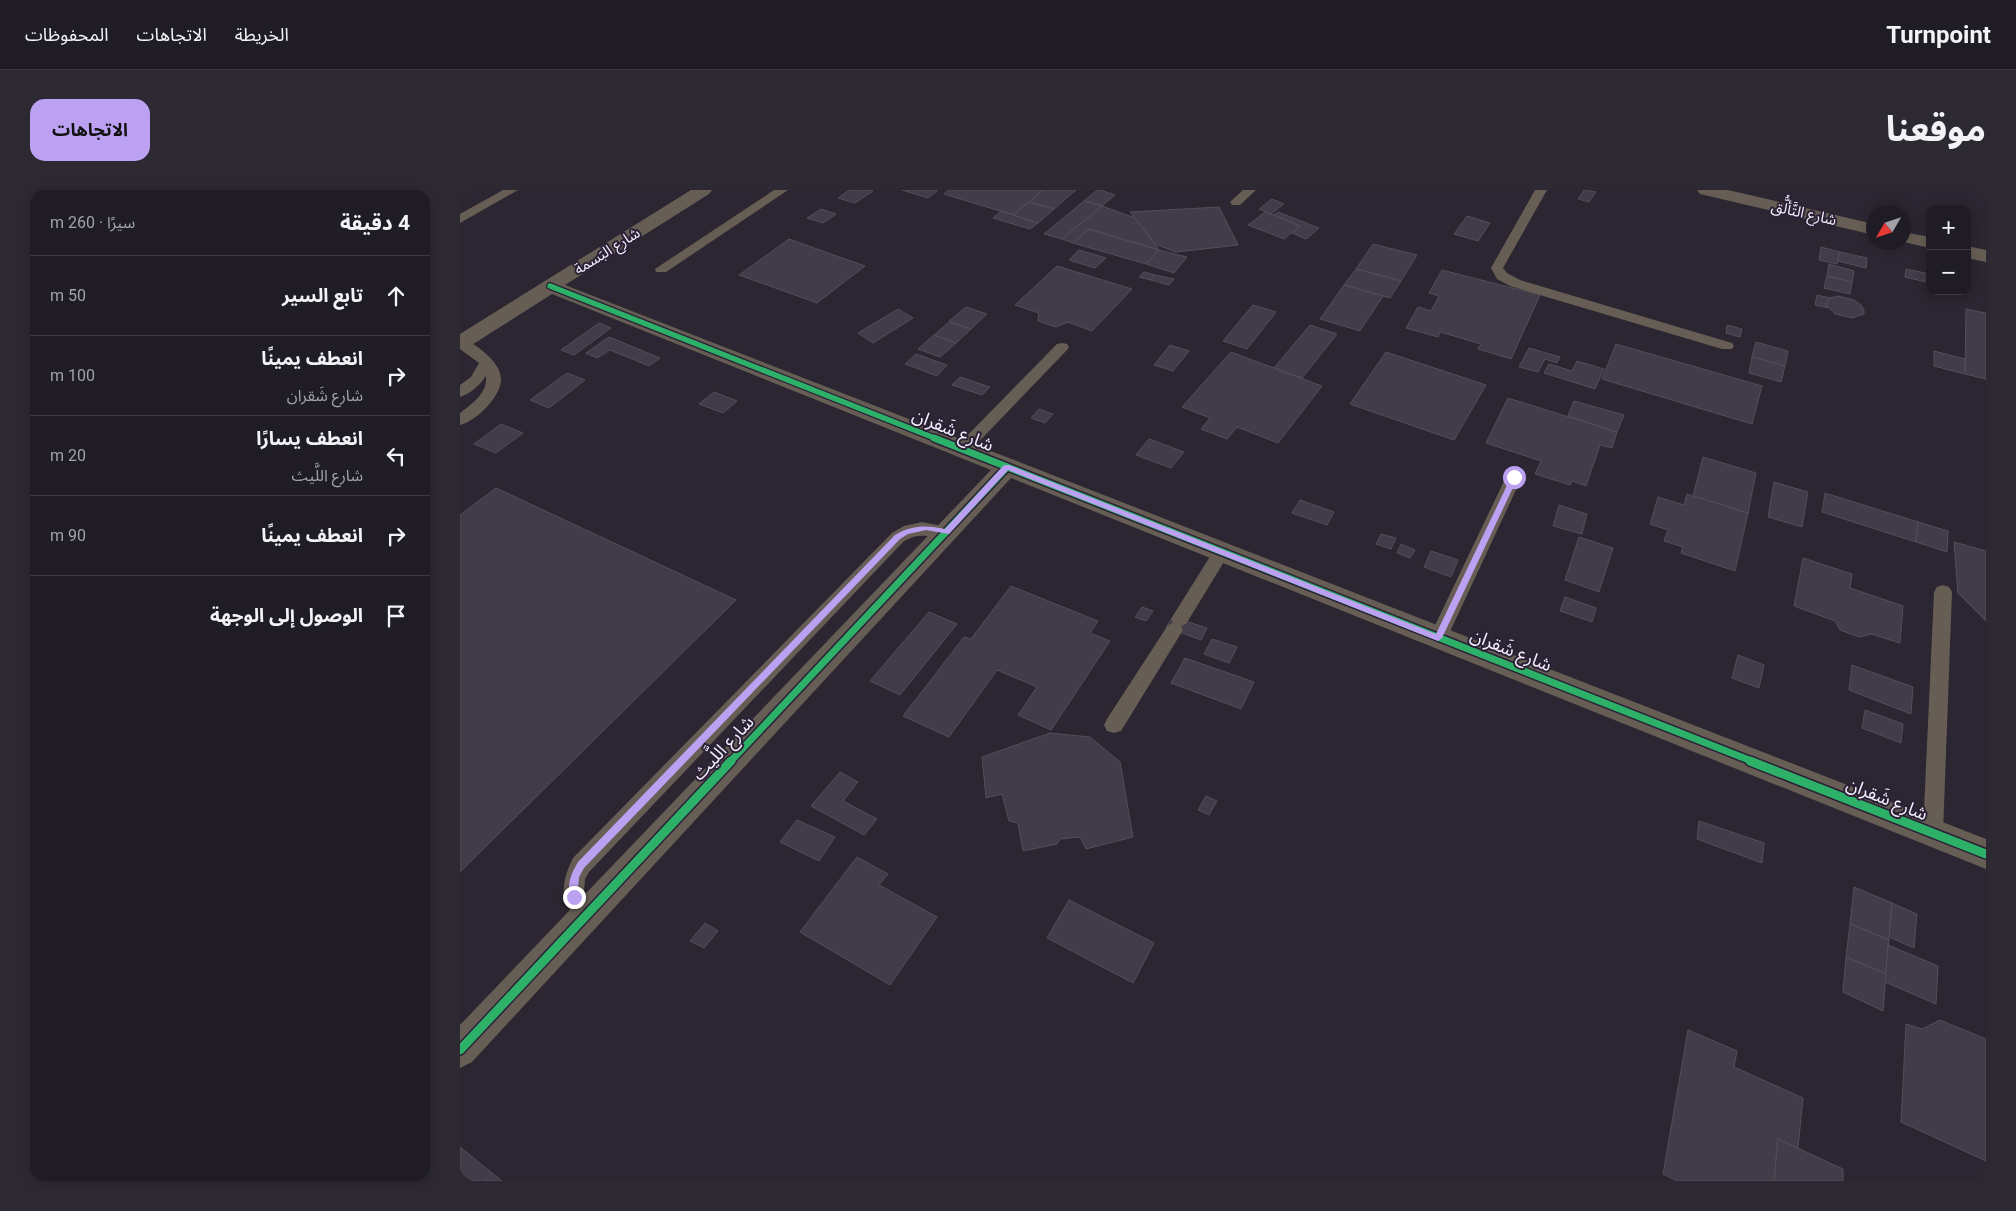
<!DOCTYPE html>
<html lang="ar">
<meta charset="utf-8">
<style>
:root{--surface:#201c25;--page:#2d2932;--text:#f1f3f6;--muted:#a2a1a7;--line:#3d3a42;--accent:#bca0f2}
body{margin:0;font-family:Roboto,"Noto Sans Arabic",sans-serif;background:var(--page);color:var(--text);direction:rtl}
.controls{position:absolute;right:15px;top:15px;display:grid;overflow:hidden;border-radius:10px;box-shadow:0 2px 12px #0003}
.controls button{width:45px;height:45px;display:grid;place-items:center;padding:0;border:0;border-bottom:1px solid var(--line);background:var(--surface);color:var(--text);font:25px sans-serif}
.compass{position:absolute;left:1406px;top:15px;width:45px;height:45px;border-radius:50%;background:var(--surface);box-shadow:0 2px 12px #0003;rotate:231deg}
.stop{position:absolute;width:15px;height:15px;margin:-11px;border:4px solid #bca0f2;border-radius:50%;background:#fff}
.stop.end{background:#bca0f2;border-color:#fff;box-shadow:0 1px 5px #0008}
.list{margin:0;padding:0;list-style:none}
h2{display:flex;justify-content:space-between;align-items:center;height:65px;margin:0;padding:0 20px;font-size:21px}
h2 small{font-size:16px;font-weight:400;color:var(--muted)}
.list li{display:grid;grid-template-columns:32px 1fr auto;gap:15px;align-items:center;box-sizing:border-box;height:80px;padding:0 20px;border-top:1px solid var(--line)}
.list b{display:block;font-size:19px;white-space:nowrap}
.list p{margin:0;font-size:16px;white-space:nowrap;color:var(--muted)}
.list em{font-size:16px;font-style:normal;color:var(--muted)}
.icon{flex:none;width:28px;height:28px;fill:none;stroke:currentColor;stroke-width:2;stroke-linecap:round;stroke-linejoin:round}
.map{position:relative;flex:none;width:1526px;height:991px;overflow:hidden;direction:ltr;border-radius:15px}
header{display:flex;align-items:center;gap:30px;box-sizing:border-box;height:70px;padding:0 25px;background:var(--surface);border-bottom:1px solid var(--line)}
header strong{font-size:24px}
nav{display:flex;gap:28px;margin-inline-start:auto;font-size:18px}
.intro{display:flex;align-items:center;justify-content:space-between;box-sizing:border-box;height:120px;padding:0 30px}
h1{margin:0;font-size:35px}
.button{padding:12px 22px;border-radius:15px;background:var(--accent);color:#111;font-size:18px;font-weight:700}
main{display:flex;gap:30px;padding:0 30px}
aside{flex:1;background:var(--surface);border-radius:15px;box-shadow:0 2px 12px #0003}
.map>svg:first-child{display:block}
</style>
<header>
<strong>Turnpoint</strong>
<nav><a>الخريطة</a><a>الاتجاهات</a><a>المحفوظات</a></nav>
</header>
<div class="intro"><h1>موقعنا</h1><a class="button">الاتجاهات</a></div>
<main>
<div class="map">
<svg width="1526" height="991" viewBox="0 0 1526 991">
<rect width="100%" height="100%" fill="#2b2631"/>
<g fill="#423b49" stroke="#534e58">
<polygon points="389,0 410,0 413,1 395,13 378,8"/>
<polygon points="442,0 478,0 468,8"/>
<polygon points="489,0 583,0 553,25 484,4"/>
<polygon points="583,0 616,0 594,19 569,12"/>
<polygon points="637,0 640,0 655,5 642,16 624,11"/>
<polygon points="1124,0 1136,2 1129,12 1118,9"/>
<polygon points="812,9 824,14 811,24 799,19"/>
<polygon points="624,11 642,16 602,49 584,44"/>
<polygon points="569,12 594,19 578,33 553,25"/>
<polygon points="642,16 675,28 699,60 628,39 613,53 602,49"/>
<polygon points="759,17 778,55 716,62 695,54 670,22"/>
<polygon points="361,19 376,24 363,33 347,28"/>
<polygon points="541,21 553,25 578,33 570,39 533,28"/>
<polygon points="805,22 811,24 840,36 824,49 788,35"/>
<polygon points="818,22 859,38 846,49 832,43 840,36 814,25"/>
<polygon points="1007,26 1030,33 1018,51 994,44"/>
<polygon points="628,39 699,60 686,74 613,53"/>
<polygon points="329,49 405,76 357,113 279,85"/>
<polygon points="913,54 957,65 941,91 896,79"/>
<polygon points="1361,57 1380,62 1377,74 1359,70"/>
<polygon points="619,60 646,68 635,78 609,70"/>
<polygon points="699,60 727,67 714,83 686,74"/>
<polygon points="1380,62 1407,68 1406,78 1378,71"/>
<polygon points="1369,74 1394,81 1392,92 1367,86"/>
<polygon points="597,76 672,99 632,141 608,132 596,137 578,131 579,123 555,115"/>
<polygon points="896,79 941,91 930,108 884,95"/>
<polygon points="1446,79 1470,84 1470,93 1445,87"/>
<polygon points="982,80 1080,105 1051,169 1018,159 1021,154 980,142 978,147 946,138 958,117 971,121 979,106 969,103"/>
<polygon points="684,82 695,85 691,90 679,87"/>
<polygon points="695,85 714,89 709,95 691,90"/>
<polygon points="1367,86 1392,92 1390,104 1364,98"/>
<polygon points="884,95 923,106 900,141 860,129"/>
<polygon points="1357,105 1370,108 1366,111 1366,115 1368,118 1355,115"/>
<polygon points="1378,106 1394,110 1401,115 1404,120 1404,124 1392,128 1375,124 1366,115 1370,108"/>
<polygon points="793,115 816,122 787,159 763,151"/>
<polygon points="506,117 527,124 511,139 489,131"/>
<polygon points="438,119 453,128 413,153 398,143"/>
<polygon points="1506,119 1526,123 1526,189 1505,184"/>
<polygon points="489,132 511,139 496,153 474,145"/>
<polygon points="139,133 151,138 114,165 101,160"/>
<polygon points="850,135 877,144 842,188 814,178"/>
<polygon points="1267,135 1282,139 1280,147 1266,143"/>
<polygon points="474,145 496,153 480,167 458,159"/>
<polygon points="149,147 200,168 189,176 150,160 137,168 126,163"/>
<polygon points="1296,152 1328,161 1325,176 1292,167"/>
<polygon points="1156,154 1302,196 1292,234 1142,189"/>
<polygon points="710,155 729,161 713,181 694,175"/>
<polygon points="1069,158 1100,167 1097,173 1085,169 1078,182 1059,177"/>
<polygon points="1474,161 1505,169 1505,184 1474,176"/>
<polygon points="771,162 862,196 818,253 777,237 767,249 741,239 750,228 722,217"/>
<polygon points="926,162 1026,195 994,250 890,214"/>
<polygon points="456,164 487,175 477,186 445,174"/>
<polygon points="1292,167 1325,176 1321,192 1289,183"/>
<polygon points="1117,171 1144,179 1135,199 1084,183 1089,174 1112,181"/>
<polygon points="107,183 125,190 89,218 70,210"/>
<polygon points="500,187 530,197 522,205 492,195"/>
<polygon points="254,202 277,211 263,223 239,214"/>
<polygon points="1048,208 1157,242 1152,258 1140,255 1126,296 1112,291 1110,295 1075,284 1081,271 1026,253"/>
<polygon points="1114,211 1164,225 1157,242 1108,226"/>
<polygon points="579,219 593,224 585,233 571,228"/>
<polygon points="41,234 63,243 36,263 14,254"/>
<polygon points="689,249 724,262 711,278 676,265"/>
<polygon points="1243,267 1296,283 1288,323 1233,306"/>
<polygon points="1314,292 1348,302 1342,337 1308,327"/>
<polygon points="36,298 276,410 0,682 0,325"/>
<polygon points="1365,303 1458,332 1456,352 1362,322"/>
<polygon points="1227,304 1288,323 1275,381 1221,363 1223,357 1204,351 1208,340 1190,334 1198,307 1224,315"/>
<polygon points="840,310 874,322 867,335 832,323"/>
<polygon points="1099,315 1127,324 1122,344 1093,336"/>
<polygon points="1458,332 1488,341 1487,362 1456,352"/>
<polygon points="921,344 936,348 931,359 916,354"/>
<polygon points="1119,347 1153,358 1139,402 1105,390"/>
<polygon points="1494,352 1526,361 1526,431 1498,403"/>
<polygon points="941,354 955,360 950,368 937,363"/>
<polygon points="971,361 998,370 991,387 964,377"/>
<polygon points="1343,368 1392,384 1390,398 1443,416 1440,453 1411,444 1399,447 1380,440 1375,431 1334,416"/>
<polygon points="551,396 638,431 630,443 650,451 591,540 558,525 577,497 537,480 489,547 443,526 504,447 511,449"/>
<polygon points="1105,407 1136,418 1132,432 1100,421"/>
<polygon points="682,417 693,421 686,431 675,427"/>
<polygon points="469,422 497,434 440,505 410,491"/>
<polygon points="713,427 747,438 741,450 706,437"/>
<polygon points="752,449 777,457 769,473 744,464"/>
<polygon points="1278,465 1304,475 1299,498 1272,488"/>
<polygon points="725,468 794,492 781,519 711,493"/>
<polygon points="1392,475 1453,497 1451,524 1389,500"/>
<polygon points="1405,520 1443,534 1441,553 1402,538"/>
<polygon points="590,543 630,547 660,572 673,647 626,659 620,647 600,649 597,654 563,661 558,633 549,631 542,604 526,608 522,567"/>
<polygon points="380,582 398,592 383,611 417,629 404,645 351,616"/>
<polygon points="746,606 757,611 749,625 738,620"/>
<polygon points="337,630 375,647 359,671 320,652"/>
<polygon points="1239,631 1304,653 1302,673 1237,649"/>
<polygon points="397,667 428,684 419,695 477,727 430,795 340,742"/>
<polygon points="1394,697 1432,713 1429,750 1390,734"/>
<polygon points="609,710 694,753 673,793 587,748"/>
<polygon points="1432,713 1457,724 1454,758 1429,747"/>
<polygon points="245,733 258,741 244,758 230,751"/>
<polygon points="1390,734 1429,750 1426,784 1386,767"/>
<polygon points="1428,755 1478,776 1476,814 1425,792"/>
<polygon points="1386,767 1426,784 1423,821 1383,802"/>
<polygon points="1480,830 1526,849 1526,971 1441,932 1446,834 1462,839"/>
<polygon points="1228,840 1277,861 1274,877 1343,908 1338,958 1318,949 1314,991 1217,991 1203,984"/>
<polygon points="1318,949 1383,979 1383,991 1314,991"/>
<polygon points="0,957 32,983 25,991 0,991"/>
<polygon points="32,983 42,991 25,991"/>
</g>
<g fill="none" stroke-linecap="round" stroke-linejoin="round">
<g fill="#665e54" fill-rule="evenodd">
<polygon points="43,0 58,0 0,33 0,24"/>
<polygon points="314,0 328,0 206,82 196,82 195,79"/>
<polygon points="783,0 796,0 780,15 772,15 770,12"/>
<polygon points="1075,0 1087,0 1043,78 1047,83 1060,90 1272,153 1274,156 1272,159 1262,159 1050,96 1037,89 1031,78"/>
<path d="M0 149C8 150 17 156 24 162 32 169 41 178 41 190 40 208 16 231 0 235V223C12 214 28 203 26 186 20 195 10 204 0 207V195L11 187 19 173 0 159Z"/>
<polygon points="602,153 607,154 609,157 607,160 508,263 503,264 498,263 495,259 498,255 597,154"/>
<polygon points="1054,281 1060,283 1062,287 987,448 984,453 978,455 972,453 969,448 1046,287 1048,283"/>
<path d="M462 332 492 338 494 342 492 346C474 352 466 339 444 351L129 682 125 689 124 701 137 714 140 722 137 730 129 733C97 720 100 694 113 668L432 343 444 336Z"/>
<polygon points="762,356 768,357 770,362 726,434 721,436 723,440 720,445 661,541 654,543 647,541 644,535 647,529 708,435 713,433 711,429 714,424 756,357"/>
<polygon points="1483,395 1489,397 1492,402 1483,643 1480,650 1473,653 1466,650 1463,643 1474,402 1477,397"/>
</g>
<g fill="#665e54" fill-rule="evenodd">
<polygon points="231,0 252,0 249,4 105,95 1526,649 1526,679 551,288 12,872 0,878 0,835 531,280 92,104 7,158 0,159 0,144"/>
<polygon points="1237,0 1268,0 1414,34 1414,45 1240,4"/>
<polygon points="1444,42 1470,47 1470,58 1444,52"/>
<polygon points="1507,56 1526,60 1526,72 1507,68"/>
</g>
<g stroke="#2b2136" stroke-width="8">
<polyline id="cycleway-far2" points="90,96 477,249"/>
</g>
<g stroke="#2b2136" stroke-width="10">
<g id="cycleway-far1">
<polyline points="474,248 1294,572"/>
<polyline points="270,572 547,277"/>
</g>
</g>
<g stroke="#2b2136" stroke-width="12">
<g id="cycleway">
<polyline points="1290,571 1526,664"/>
<polyline points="0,860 271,571"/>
</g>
</g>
<use href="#cycleway-far2" stroke="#2db169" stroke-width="5.5"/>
<use href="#cycleway-far1" stroke="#2db169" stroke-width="7"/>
<use href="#cycleway" stroke="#2db169" stroke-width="9"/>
</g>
<path fill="#bca0f2" d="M544 275H549L976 444 1051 287 1054 284 1058 287 982 448 978 451 548 280 489 344 466 340 448 344 440 349 124 678 119 687 117 710H111C106 695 111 684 118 672L435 345C452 335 467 335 485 339Z"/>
<g text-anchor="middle" stroke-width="4" stroke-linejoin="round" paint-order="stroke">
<g font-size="15" fill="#f3edfc" stroke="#2b2136">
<text transform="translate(1344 23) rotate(13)" y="5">شارع التَّألُّق</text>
<text transform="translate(147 61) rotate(-32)" y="5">شارع البَسمة</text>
</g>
<g font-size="18" fill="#f3edfc" stroke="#2b2136">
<text transform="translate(493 240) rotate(22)" y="6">شارع شَقران</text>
<text transform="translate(1051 460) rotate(22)" y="6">شارع شَقران</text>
<text transform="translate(263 558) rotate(-47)" y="6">شارع اللَّيث</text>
<text transform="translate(1427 609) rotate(22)" y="6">شارع شَقران</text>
</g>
</g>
</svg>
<div class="controls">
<button>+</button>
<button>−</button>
</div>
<svg class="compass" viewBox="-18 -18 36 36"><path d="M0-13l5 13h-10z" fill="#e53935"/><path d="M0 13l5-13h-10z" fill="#a2a1a7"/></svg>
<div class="stop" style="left:1054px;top:287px"></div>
<div class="stop end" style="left:114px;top:707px"></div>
</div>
<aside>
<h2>4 دقيقة<small>سيرًا · 260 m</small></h2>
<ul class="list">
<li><svg class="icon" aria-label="ahead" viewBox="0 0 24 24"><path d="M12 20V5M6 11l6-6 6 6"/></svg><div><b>تابع السير</b></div><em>50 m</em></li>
<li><svg class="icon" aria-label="right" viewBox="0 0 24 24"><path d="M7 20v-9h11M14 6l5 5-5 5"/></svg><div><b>انعطف يمينًا</b><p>شارع شَقران</p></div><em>100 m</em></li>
<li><svg class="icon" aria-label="left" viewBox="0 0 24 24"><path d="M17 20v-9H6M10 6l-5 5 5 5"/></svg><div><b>انعطف يسارًا</b><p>شارع اللَّيث</p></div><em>20 m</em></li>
<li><svg class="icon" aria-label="right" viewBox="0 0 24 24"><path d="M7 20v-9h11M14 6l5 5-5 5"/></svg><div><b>انعطف يمينًا</b></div><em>90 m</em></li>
<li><svg class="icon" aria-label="arrive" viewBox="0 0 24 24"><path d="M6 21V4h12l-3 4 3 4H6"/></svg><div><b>الوصول إلى الوجهة</b></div></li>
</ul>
</aside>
</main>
